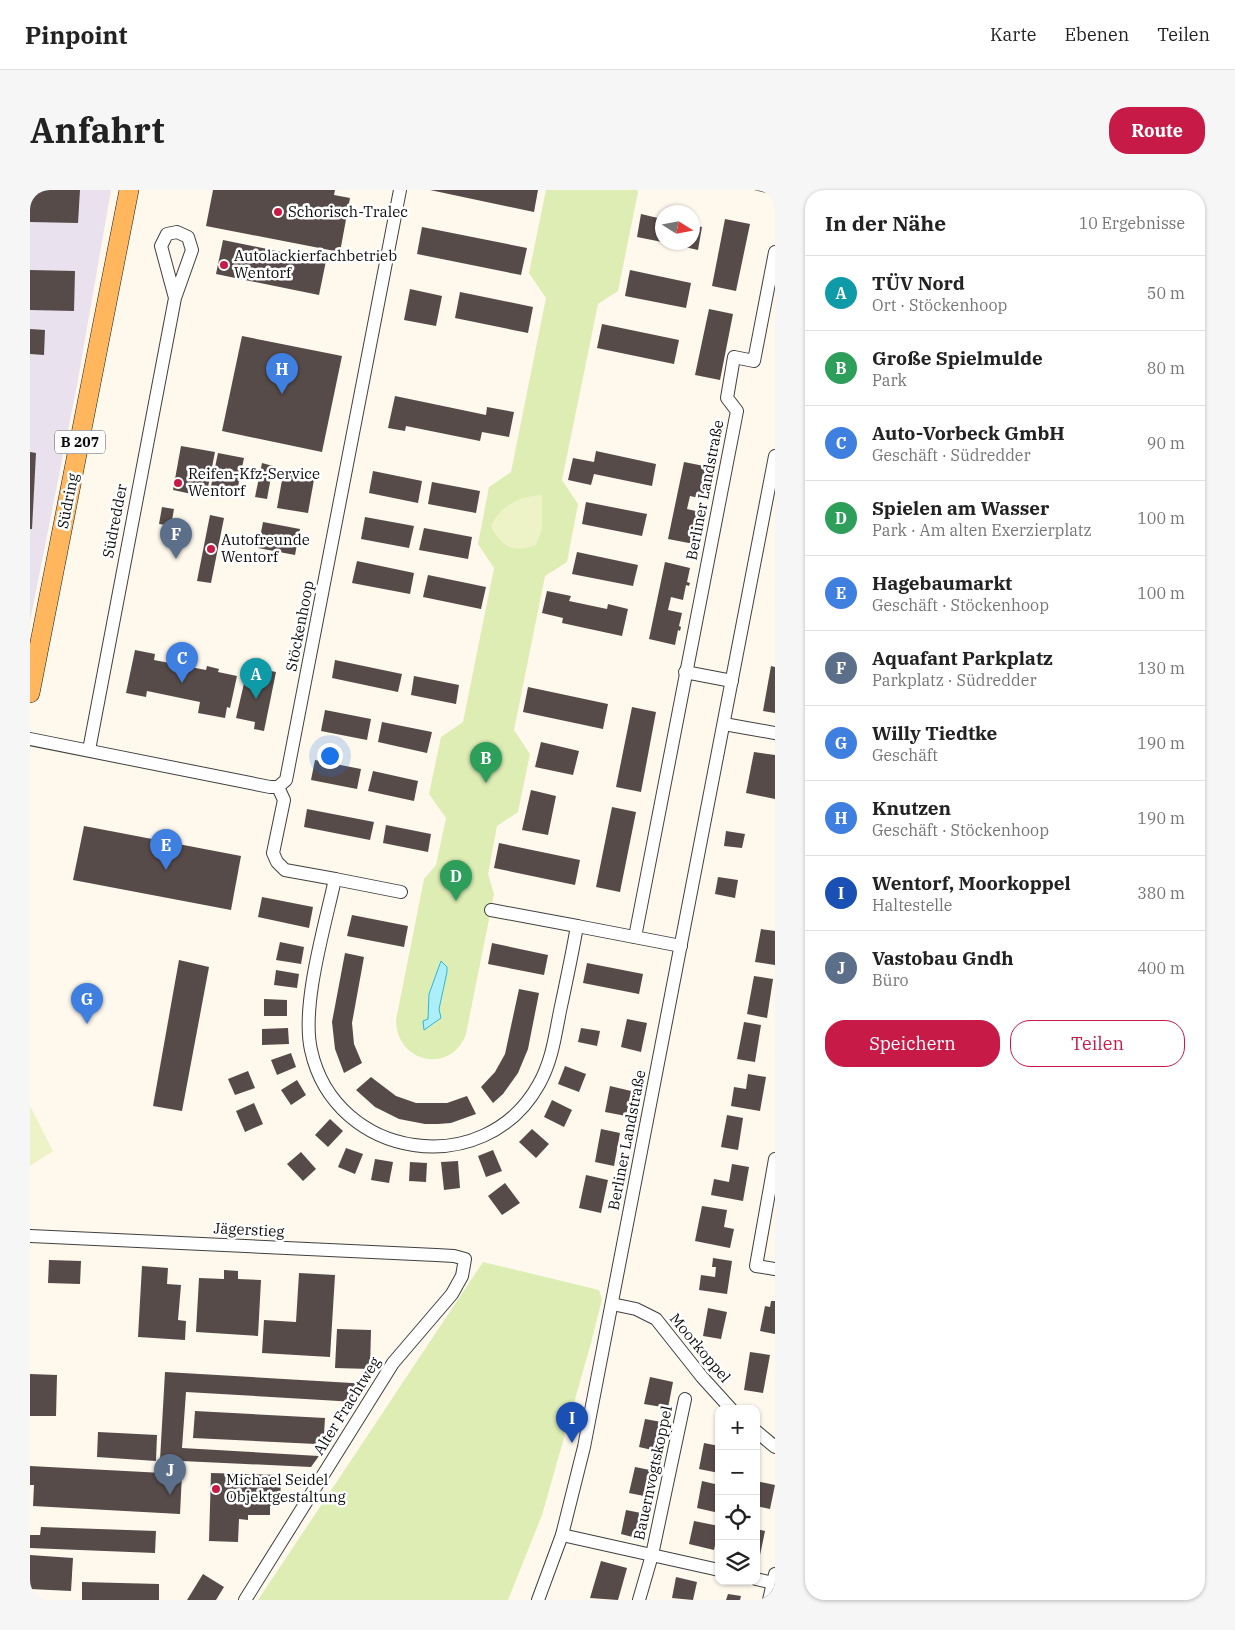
<!DOCTYPE html>
<html lang="de">
<meta charset="utf-8">
<style>
:root{--surface:#fff;--page:#f6f6f6;--text:#222;--muted:#767676;--line:#e0e0e0;--accent:#c81a46}
body{margin:0;font-family:"IBM Plex Serif",serif;background:var(--page);color:var(--text)}
.controls{position:absolute;right:15px;bottom:15px;display:grid;overflow:hidden;border-radius:10px;box-shadow:0 1px 4px #0004}
.controls button{width:45px;height:45px;display:grid;place-items:center;padding:0;border:0;border-bottom:1px solid var(--line);background:var(--surface);color:var(--text);font:25px sans-serif}
.compass{position:absolute;left:625px;top:15px;width:45px;height:45px;border-radius:50%;background:var(--surface);box-shadow:0 1px 4px #0004;rotate:101deg}
.you{position:absolute;left:299px;top:565px;width:18px;height:18px;margin:-12px;border:4px solid #fff;border-radius:50%;background:#1a73e8;box-shadow:0 0 0 8px #1a73e833}
.badge{display:grid;place-items:center;width:32px;height:32px;border-radius:50%;background:var(--accent);color:#fff;font-size:16px;font-weight:700}
.pin{position:absolute;translate:-50% -41px;filter:drop-shadow(0 1px 2px #0008)}
.pin::after{content:'';position:absolute;top:26px;width:18px;height:15px;background:inherit;clip-path:polygon(0 0,100% 0,50% 100%)}
.list{margin:0;padding:0;list-style:none}
h2{display:flex;justify-content:space-between;align-items:center;height:65px;margin:0;padding:0 20px;font-size:21px}
h2 small{font-size:16px;font-weight:400;color:var(--muted)}
.list li{display:grid;grid-template-columns:32px 1fr auto;gap:15px;align-items:center;box-sizing:border-box;height:75px;padding:0 20px;border-top:1px solid var(--line)}
.list b{display:block;font-size:19px;white-space:nowrap}
.list p{margin:0;font-size:16px;white-space:nowrap;color:var(--muted)}
.list em{font-size:16px;font-style:normal;color:var(--muted)}
.actions{display:flex;gap:10px;padding:15px 20px}
.actions a{flex:1;padding:11px 0;border:1px solid var(--accent);border-radius:20px;text-align:center;font-size:18px;color:var(--accent)}
.actions .main{background:var(--accent);color:#fff}
.icon{flex:none;width:28px;height:28px;fill:none;stroke:currentColor;stroke-width:2;stroke-linecap:round;stroke-linejoin:round}
.map{position:relative;flex:none;width:745px;height:1410px;overflow:hidden;border-radius:20px}
header{display:flex;align-items:center;gap:30px;box-sizing:border-box;height:70px;padding:0 25px;background:var(--surface);border-bottom:1px solid var(--line)}
header strong{font-size:24px}
nav{display:flex;gap:28px;margin-inline-start:auto;font-size:18px}
.intro{display:flex;align-items:center;justify-content:space-between;box-sizing:border-box;height:120px;padding:0 30px}
h1{margin:0;font-size:35px}
.button{padding:12px 22px;border-radius:20px;background:var(--accent);color:#fff;font-size:18px;font-weight:700}
main{display:flex;gap:30px;padding:0 30px}
aside{flex:1;background:var(--surface);border-radius:20px;box-shadow:0 1px 4px #0004}
.map>svg:first-child{display:block}
</style>
<header>
<strong>Pinpoint</strong>
<nav><a>Karte</a><a>Ebenen</a><a>Teilen</a></nav>
</header>
<div class="intro"><h1>Anfahrt</h1><a class="button">Route</a></div>
<main>
<div class="map">
<svg width="745" height="1410" viewBox="0 0 745 1410">
<rect width="100%" height="100%" fill="#fff8ed"/>
<polygon fill="#e9e1ed" points="0,0 81,0 47,195 0,431"/>
<g fill="#ddedb4">
<path d="M516 0H607L608 2 588 101 568 114 532 290 548 314 537 372 515 386 484 540 500 564 488 622 467 636 458 684 464 704 436 844C421 885 366 873 366 830L394 689 406 675 416 628 399 604 411 547 433 532 464 378 448 354 459 297 481 282 516 108 499 83Z"/>
<polygon points="453,1072 569,1100 572,1109 561,1153 512,1325 478,1410 228,1410"/>
</g>
<g fill="#edf3c6">
<path d="M512 305V338L506 355C485 364 470 356 461 336 470 316 489 306 512 305Z"/>
<polygon points="0,916 23,961 0,976"/>
</g>
<polygon fill="#adeefb" stroke="#2fb7d7" points="411,771 417,777 417,782 409,819 411,828 394,840 393,831 398,829 399,804"/>
<g fill="#574b49">
<polygon points="0,0 50,0 48,33 0,32"/>
<polygon points="183,0 305,0 304,5 320,8 310,62 176,36"/>
<polygon points="400,0 508,0 504,22"/>
<polygon points="724,0 745,0 744,5"/>
<polygon points="611,24 632,29 632,52 607,47"/>
<polygon points="695,29 720,34 706,101 682,96"/>
<polygon points="662,35 672,37 668,60 637,53 662,52"/>
<polygon points="392,37 497,58 491,85 387,64"/>
<polygon points="193,50 296,71 289,105 186,84"/>
<polygon points="0,80 45,81 44,121 0,120"/>
<polygon points="600,80 661,93 656,118 595,106"/>
<polygon points="380,99 412,106 406,136 374,130"/>
<polygon points="430,102 503,117 498,143 425,128"/>
<polygon points="679,119 703,124 690,190 665,185"/>
<polygon points="572,134 649,150 644,174 567,158"/>
<polygon points="0,139 15,140 14,165 0,164"/>
<polygon points="212,146 312,166 292,262 192,241"/>
<polygon points="365,206 456,225 457,217 484,222 479,247 452,242 450,251 376,236 375,241 358,238"/>
<polygon points="151,256 185,262 176,307 143,300"/>
<polygon points="566,261 626,274 622,296 564,284 561,295 538,290 543,268 564,272"/>
<polygon points="0,262 6,263 2,339 0,339"/>
<polygon points="188,263 214,268 206,306 180,301"/>
<polygon points="654,272 679,277 676,291 679,292 678,295 675,294 673,309 660,306 657,319 670,322 668,336 670,336 670,340 667,340 664,354 638,349"/>
<polygon points="232,273 243,276 237,309 225,307"/>
<polygon points="254,279 285,284 278,323 247,318"/>
<polygon points="343,281 392,291 388,313 339,303"/>
<polygon points="402,292 450,301 446,323 398,314"/>
<polygon points="556,312 617,324 612,346 552,334"/>
<polygon points="132,317 144,319 141,336 129,334"/>
<polygon points="180,325 194,328 181,393 167,391"/>
<polygon points="335,327 384,336 379,358 331,349"/>
<polygon points="233,332 270,339 265,365 228,358"/>
<polygon points="394,338 442,347 438,369 389,360"/>
<polygon points="547,362 608,375 603,396 542,384"/>
<polygon points="327,371 384,383 380,404 322,393"/>
<polygon points="635,372 660,378 657,392 660,393 659,396 656,395 653,410 641,407 638,420 652,423 649,436 651,437 650,441 648,440 645,455 619,449"/>
<polygon points="398,385 456,397 451,419 393,407"/>
<polygon points="517,401 541,406 539,411 577,419 578,414 598,419 592,446 532,433 533,428 512,423"/>
<polygon points="105,460 125,464 124,470 176,480 177,476 189,479 188,482 207,486 200,518 197,517 195,528 168,523 170,512 117,501 116,507 96,503"/>
<polygon points="305,470 372,484 368,502 302,488"/>
<polygon points="741,476 745,477 745,523 733,521"/>
<polygon points="226,478 246,482 234,541 224,539 225,532 206,528 215,489 223,490"/>
<polygon points="384,486 429,495 426,514 381,505"/>
<polygon points="498,497 578,514 573,539 493,522"/>
<polygon points="602,517 626,522 611,602 586,597"/>
<polygon points="295,520 341,529 337,550 291,541"/>
<polygon points="352,532 402,542 397,563 348,552"/>
<polygon points="511,552 549,561 543,585 505,577"/>
<polygon points="724,562 745,565 745,609 716,603"/>
<polygon points="285,570 331,579 327,599 281,590"/>
<polygon points="343,581 388,591 384,611 338,601"/>
<polygon points="501,600 526,606 518,645 492,640"/>
<polygon points="582,617 606,622 590,702 566,697"/>
<polygon points="277,619 344,632 340,650 274,637"/>
<polygon points="356,635 401,644 398,662 353,653"/>
<polygon points="54,636 211,666 201,720 43,690"/>
<polygon points="696,641 715,644 712,658 694,656"/>
<polygon points="469,653 550,670 545,695 464,678"/>
<polygon points="688,687 708,690 705,708 685,704"/>
<polygon points="232,707 283,717 279,738 228,727"/>
<polygon points="322,725 378,736 374,757 317,746"/>
<polygon points="731,739 745,741 745,775 725,772"/>
<polygon points="250,752 274,757 271,774 246,770"/>
<polygon points="462,753 518,765 514,785 458,774"/>
<polygon points="315,763 334,767 322,833 324,854 332,873 314,883 305,859 302,832"/>
<polygon points="149,770 179,777 152,921 123,916"/>
<polygon points="557,773 613,784 609,804 553,793"/>
<polygon points="246,780 269,784 267,798 244,795"/>
<polygon points="724,786 743,789 737,828 717,824"/>
<polygon points="489,799 509,803 498,859 488,883 473,904 463,913 451,897 465,882 475,864"/>
<polygon points="234,809 257,810 257,826 234,826"/>
<polygon points="597,829 617,833 611,862 591,857"/>
<polygon points="714,832 731,835 725,872 707,869"/>
<polygon points="258,838 259,854 232,855 232,839"/>
<polygon points="551,838 570,841 567,856 548,852"/>
<polygon points="261,863 266,877 247,885 241,870"/>
<polygon points="535,876 556,884 549,902 528,894"/>
<polygon points="218,881 225,898 205,905 198,889"/>
<polygon points="718,884 736,887 730,921 701,916 704,897 716,899"/>
<polygon points="341,887 366,906 386,913 417,913 437,906 446,924 421,933 408,934 395,934 369,929 345,917 326,900"/>
<polygon points="267,890 276,905 261,915 251,900"/>
<polygon points="580,896 601,901 596,926 575,922"/>
<polygon points="522,910 542,920 534,937 514,927"/>
<polygon points="224,913 233,934 215,942 206,921"/>
<polygon points="697,925 713,928 708,960 691,957"/>
<polygon points="300,929 313,941 298,957 285,945"/>
<polygon points="502,939 519,954 506,968 489,952"/>
<polygon points="571,939 590,943 584,976 565,972"/>
<polygon points="316,958 333,964 325,984 308,977"/>
<polygon points="463,960 472,981 456,987 448,966"/>
<polygon points="271,962 286,979 273,991 257,974"/>
<polygon points="345,969 363,972 359,993 341,990"/>
<polygon points="428,971 430,998 414,1000 411,972"/>
<polygon points="380,972 397,973 396,992 379,991"/>
<polygon points="702,974 719,977 713,1011 681,1005 684,989 699,992"/>
<polygon points="556,985 578,990 571,1023 549,1018"/>
<polygon points="475,993 490,1013 472,1025 458,1006"/>
<polygon points="672,1016 697,1020 694,1037 704,1039 700,1058 665,1051"/>
<polygon points="683,1068 702,1071 697,1104 669,1100 671,1085 685,1087 686,1077 682,1077"/>
<polygon points="19,1070 51,1071 50,1094 18,1093"/>
<polygon points="112,1076 138,1078 137,1094 151,1095 148,1130 156,1131 155,1150 108,1147"/>
<polygon points="194,1080 208,1081 208,1089 231,1090 228,1146 166,1142 169,1088 194,1089"/>
<polygon points="269,1083 305,1085 300,1167 232,1163 234,1130 266,1132"/>
<polygon points="741,1111 745,1111 745,1144 730,1141 735,1116 740,1117"/>
<polygon points="678,1118 697,1122 691,1149 673,1146"/>
<polygon points="307,1139 341,1140 340,1179 305,1178"/>
<polygon points="720,1162 740,1165 733,1203 714,1200"/>
<polygon points="135,1182 339,1194 326,1212 156,1202 152,1258 289,1266 281,1277 130,1270"/>
<polygon points="0,1184 27,1185 26,1226 0,1226"/>
<polygon points="620,1187 643,1192 638,1218 614,1214"/>
<polygon points="165,1221 295,1228 294,1244 286,1254 163,1248"/>
<polygon points="615,1229 637,1233 631,1262 609,1257"/>
<polygon points="68,1242 127,1245 126,1271 67,1267"/>
<polygon points="674,1253 689,1256 689,1283 669,1279"/>
<polygon points="0,1276 152,1284 150,1324 3,1316 4,1295 0,1295"/>
<polygon points="605,1277 625,1281 619,1307 599,1303"/>
<polygon points="181,1283 251,1285 250,1316 240,1316 240,1325 218,1325 218,1330 209,1329 208,1352 179,1351"/>
<polygon points="672,1291 689,1295 689,1323 667,1318"/>
<polygon points="726,1291 745,1295 740,1319 726,1316"/>
<polygon points="596,1320 616,1324 610,1349 591,1344"/>
<polygon points="664,1331 689,1336 684,1360 659,1354"/>
<polygon points="11,1337 126,1341 125,1363 0,1358 0,1345 10,1345"/>
<polygon points="726,1339 735,1341 730,1365 726,1365"/>
<polygon points="0,1365 43,1368 41,1401 0,1399"/>
<polygon points="571,1371 597,1378 588,1410 560,1408"/>
<polygon points="173,1384 194,1397 186,1410 157,1410"/>
<polygon points="646,1387 667,1392 663,1410 642,1408"/>
<polygon points="52,1392 129,1394 129,1410 52,1410"/>
<polygon points="698,1404 711,1406 710,1410 696,1410"/>
</g>
<g fill="none" stroke-linecap="round" stroke-linejoin="round">
<g stroke="#404040" stroke-width="14">
<g id="street">
<polyline points="655,482 702,491"/>
<polyline points="694,534 745,543"/>
<polyline points="0,549 240,597 248,597 256,590 370,0"/>
<polyline points="59,560 145,108 162,60 158,47 147,42 137,44 131,56 145,108"/>
<path d="M248 597 254 610 243 663 247 672 255 680 305 689C295 736 271 815 281 860 305 970 455 992 509 894 522 871 525 846 530 821 536 793 542 765 547 736L651 756"/>
<polyline points="305,689 371,702"/>
<polyline points="461,720 547,736"/>
<polyline points="605,747 707,221 697,208 704,167 724,171 745,62"/>
<polyline points="745,969 726,1076 745,1079"/>
<polyline points="0,1046 406,1065 424,1066 435,1069 432,1086 422,1104 363,1173 215,1410"/>
<polyline points="582,1114 606,1119 626,1129 672,1187 701,1219"/>
<polyline points="726,1241 745,1257"/>
<polyline points="532,1345 689,1380"/>
<polyline points="726,1389 743,1393"/>
<polyline points="508,1410 532,1345 554,1257 745,266"/>
<polyline points="609,1410 622,1365 655,1209"/>
<polyline points="739,1410 745,1384"/>
</g>
</g>
<g stroke="#1e1e1e" stroke-width="20">
<polyline id="primary" points="0,503 99,0"/>
</g>
<use href="#street" stroke="#fff" stroke-width="12"/>
<use href="#primary" stroke="#ffb65d" stroke-width="19"/>
</g>
<g fill="#c81a46" stroke="#fff" stroke-width="2">
<circle cx="248" cy="22" r="5"/>
<circle cx="194" cy="75" r="5"/>
<circle cx="148" cy="293" r="5"/>
<circle cx="181" cy="359" r="5"/>
<circle cx="186" cy="1299" r="5"/>
</g>
<g text-anchor="middle" stroke-width="5" stroke-linejoin="round" paint-order="stroke">
<rect fill="#fff" stroke="#565656" stroke-width="1" x="25" y="240.5" width="50" height="23" rx="4"/>
<g font-size="14" font-weight="bold" fill="#0d0d0d">
<text x="50" y="257">B 207</text>
</g>
<g font-size="15" fill="#0d0d0d" stroke="#fff" text-anchor="start">
<text x="258" y="27">Schorisch-Tralec</text>
<text x="204" y="71">Autolackierfachbetrieb<tspan x="204" dy="17">Wentorf</tspan></text>
<text x="158" y="289">Reifen-Kfz-Service<tspan x="158" dy="17">Wentorf</tspan></text>
<text x="191" y="355">Autofreunde<tspan x="191" dy="17">Wentorf</tspan></text>
<text x="196" y="1295">Michael Seidel<tspan x="196" dy="17">Objektgestaltung</tspan></text>
</g>
<g font-size="15" fill="#0d0d0d" stroke="#fff">
<text transform="translate(675 300) rotate(-79)" y="5">Berliner Landstraße</text>
<text transform="translate(38 311) rotate(-79)" y="5">Südring</text>
<text transform="translate(85 331) rotate(-79)" y="5">Südredder</text>
<text transform="translate(270 436) rotate(-79)" y="5">Stöckenhoop</text>
<text transform="translate(597 950) rotate(-79)" y="5">Berliner Landstraße</text>
<text transform="translate(219 1040) rotate(3)" y="5">Jägerstieg</text>
<text transform="translate(670 1158) rotate(50)" y="5">Moorkoppel</text>
<text transform="translate(317 1216) rotate(-58)" y="5">Alter Frachtweg</text>
<text transform="translate(623 1283) rotate(-78)" y="5">Bauernvogtskoppel</text>
</g>
</g>
</svg>
<div class="controls">
<button>+</button>
<button>−</button>
<button><svg class="icon" aria-label="locate" viewBox="0 0 24 24"><circle cx="12" cy="12" r="6"/><path d="M12 2v4M12 18v4M2 12h4M18 12h4"/></svg></button>
<button><svg class="icon" aria-label="layers" viewBox="0 0 24 24"><path d="M12 4l9 5-9 5-9-5zM3 14l9 5 9-5"/></svg></button>
</div>
<svg class="compass" viewBox="-18 -18 36 36"><path d="M0-13l5 13h-10z" fill="#e53935"/><path d="M0 13l5-13h-10z" fill="#767676"/></svg>
<div class="you"></div>
<div class="pin badge" style="left:226px;top:509px;background:#0f9aa8">A</div>
<div class="pin badge" style="left:456px;top:593px;background:#2e9e5b">B</div>
<div class="pin badge" style="left:152px;top:493px;background:#3f7fe0">C</div>
<div class="pin badge" style="left:426px;top:711px;background:#2e9e5b">D</div>
<div class="pin badge" style="left:136px;top:680px;background:#3f7fe0">E</div>
<div class="pin badge" style="left:146px;top:369px;background:#5c6f8a">F</div>
<div class="pin badge" style="left:57px;top:834px;background:#3f7fe0">G</div>
<div class="pin badge" style="left:252px;top:204px;background:#3f7fe0">H</div>
<div class="pin badge" style="left:542px;top:1253px;background:#1a4fb4">I</div>
<div class="pin badge" style="left:140px;top:1305px;background:#5c6f8a">J</div>
</div>
<aside>
<h2>In der Nähe<small>10 Ergebnisse</small></h2>
<ul class="list">
<li><span class="badge" style="background:#0f9aa8">A</span><div><b>TÜV Nord</b><p>Ort · Stöckenhoop</p></div><em>50 m</em></li>
<li><span class="badge" style="background:#2e9e5b">B</span><div><b>Große Spielmulde</b><p>Park</p></div><em>80 m</em></li>
<li><span class="badge" style="background:#3f7fe0">C</span><div><b>Auto-Vorbeck GmbH</b><p>Geschäft · Südredder</p></div><em>90 m</em></li>
<li><span class="badge" style="background:#2e9e5b">D</span><div><b>Spielen am Wasser</b><p>Park · Am alten Exerzierplatz</p></div><em>100 m</em></li>
<li><span class="badge" style="background:#3f7fe0">E</span><div><b>Hagebaumarkt</b><p>Geschäft · Stöckenhoop</p></div><em>100 m</em></li>
<li><span class="badge" style="background:#5c6f8a">F</span><div><b>Aquafant Parkplatz</b><p>Parkplatz · Südredder</p></div><em>130 m</em></li>
<li><span class="badge" style="background:#3f7fe0">G</span><div><b>Willy Tiedtke</b><p>Geschäft</p></div><em>190 m</em></li>
<li><span class="badge" style="background:#3f7fe0">H</span><div><b>Knutzen</b><p>Geschäft · Stöckenhoop</p></div><em>190 m</em></li>
<li><span class="badge" style="background:#1a4fb4">I</span><div><b>Wentorf, Moorkoppel</b><p>Haltestelle</p></div><em>380 m</em></li>
<li><span class="badge" style="background:#5c6f8a">J</span><div><b>Vastobau Gndh</b><p>Büro</p></div><em>400 m</em></li>
</ul>
<div class="actions"><a class="main">Speichern</a><a>Teilen</a></div>
</aside>
</main>
